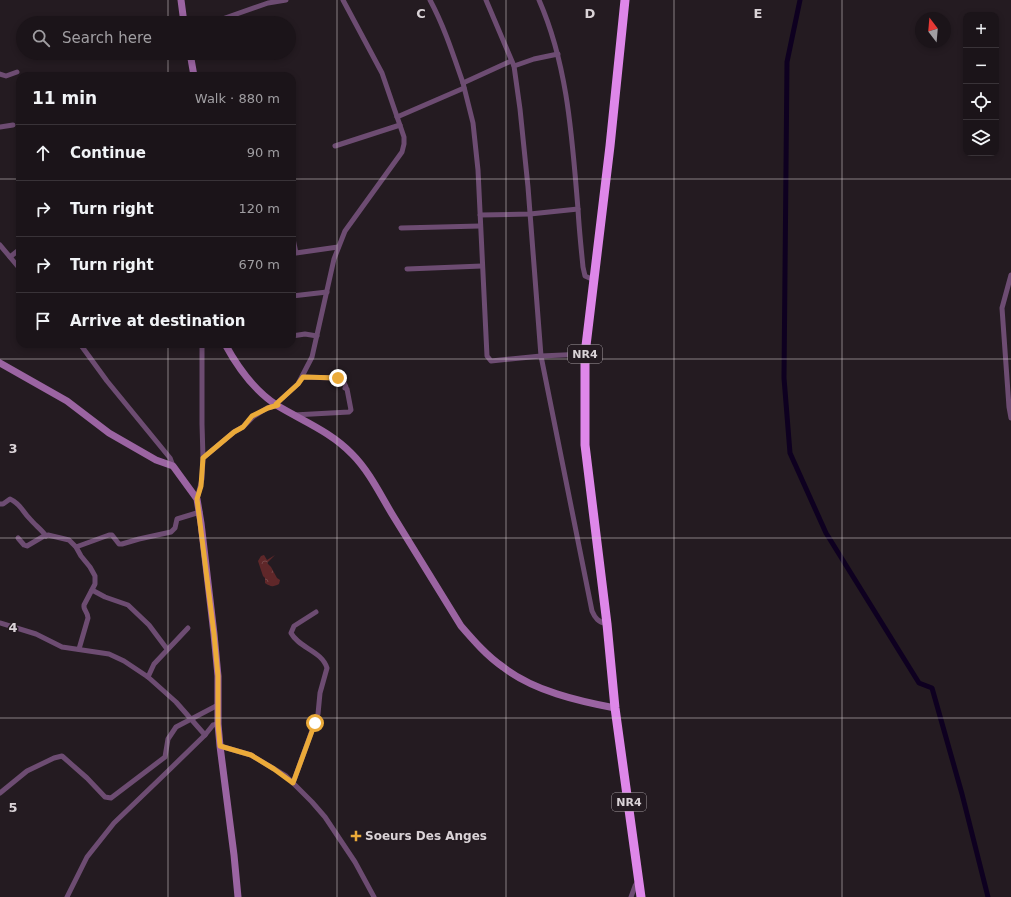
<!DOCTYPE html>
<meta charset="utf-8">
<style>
:root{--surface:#1b1419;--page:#241d22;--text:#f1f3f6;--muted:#a09ea2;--line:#393338}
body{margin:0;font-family:"DejaVu Sans",sans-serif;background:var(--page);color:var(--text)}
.controls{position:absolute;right:12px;top:12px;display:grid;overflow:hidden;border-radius:8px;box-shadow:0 2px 6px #0003}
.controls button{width:36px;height:36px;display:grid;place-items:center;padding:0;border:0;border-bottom:1px solid var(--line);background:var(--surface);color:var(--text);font:20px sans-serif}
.compass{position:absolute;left:915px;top:12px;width:36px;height:36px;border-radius:50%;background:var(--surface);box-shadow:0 2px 6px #0003;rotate:344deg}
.stop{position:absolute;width:12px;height:12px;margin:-9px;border:3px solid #ebaa39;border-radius:50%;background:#fff}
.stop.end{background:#ebaa39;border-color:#fff;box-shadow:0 1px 4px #0008}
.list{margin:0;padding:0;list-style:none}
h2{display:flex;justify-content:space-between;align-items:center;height:52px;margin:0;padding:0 16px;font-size:17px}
h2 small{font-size:13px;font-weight:400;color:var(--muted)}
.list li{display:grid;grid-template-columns:26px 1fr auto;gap:12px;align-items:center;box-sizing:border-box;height:56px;padding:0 16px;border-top:1px solid var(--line)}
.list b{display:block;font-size:15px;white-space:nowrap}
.list em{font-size:13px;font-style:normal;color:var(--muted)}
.icon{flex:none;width:22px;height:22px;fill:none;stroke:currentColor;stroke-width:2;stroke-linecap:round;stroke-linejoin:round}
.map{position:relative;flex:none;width:1011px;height:897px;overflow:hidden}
.search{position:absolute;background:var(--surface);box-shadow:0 2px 6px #0003;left:16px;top:16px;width:280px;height:44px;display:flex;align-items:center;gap:10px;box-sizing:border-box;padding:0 14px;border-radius:22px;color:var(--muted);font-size:15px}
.panel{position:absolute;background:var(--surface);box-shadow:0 2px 6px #0003;left:16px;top:72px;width:280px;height:276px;border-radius:12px}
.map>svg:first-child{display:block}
</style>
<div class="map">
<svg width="1011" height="897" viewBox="0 0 1011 897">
<defs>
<pattern id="park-crowns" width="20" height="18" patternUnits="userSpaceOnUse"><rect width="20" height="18" fill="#5f2729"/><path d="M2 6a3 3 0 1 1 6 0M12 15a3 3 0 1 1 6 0" fill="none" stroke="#754547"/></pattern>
</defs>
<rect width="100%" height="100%" fill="#241b21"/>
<path fill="url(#park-crowns)" d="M264 555 267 560 275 555 267 563 271 567 277 578 280 580 279 584C273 587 271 587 265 583V578L263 576 258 561 261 556Z"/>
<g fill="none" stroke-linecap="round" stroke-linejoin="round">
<polyline stroke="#0e0020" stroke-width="5" points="800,0 787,62 784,378 790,453 826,533 919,683 932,688 962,794 988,897"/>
<g stroke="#6d4c72" stroke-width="5">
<path d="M430 0C444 26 453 54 463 83"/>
<path d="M486 0 514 66 520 109 528 187 541 356 592 611C595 618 598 622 607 624"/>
<path d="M539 0C568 66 572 138 578 209 579 228 581 247 583 267L585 276 594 280"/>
<polyline points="211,23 268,3 286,0"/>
<polyline points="511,61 463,83 473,123 478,170 487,356 491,361 541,356 585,354"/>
<polyline points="514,66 534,59 558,54"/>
<polyline points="0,74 6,76 17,72"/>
<polyline points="397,117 464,88"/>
<polyline points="0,127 13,125"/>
<polyline points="335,146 400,125"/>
<polyline points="480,215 530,214 578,209"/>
<polyline points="401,228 480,226"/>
<polyline points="292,234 296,253 338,247"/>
<polyline points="0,245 20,269"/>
<polyline points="10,257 20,249"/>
<polyline points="407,269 482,266"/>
<polyline points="1011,275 1002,308 1009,407 1011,418"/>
<polyline points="292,296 327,292"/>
<polyline points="292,336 305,334 317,336"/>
<polyline points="80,344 107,381 170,458 173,466"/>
<polyline points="276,404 298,384 312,357 334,259 345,231 402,152 404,144 404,137 382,73 343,0"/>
<polyline points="294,415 349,412 351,410 347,389 345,388 346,387 342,378 340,377 336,378 303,377"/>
<polyline points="203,458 234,432 243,427 253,417 267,408 278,405"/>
<polyline points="197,499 202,479 203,458 202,424 202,344"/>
<path d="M0 504H3L10 499C21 504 22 511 30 519 35 525 42 530 46 536"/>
<path d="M18 538 24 545 27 546 44 536H46L48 535 69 540 76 547 81 556 90 567 95 576V584L84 605C83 610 88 612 88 618L79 649"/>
<polyline points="76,547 109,535 112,535 119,544 122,544 139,539 171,532 175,528 177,519 200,512"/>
<polyline points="92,590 105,597 128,605 149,625 167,649"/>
<polyline points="0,623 36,634 62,647 109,654 124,661 148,677 176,702 205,735"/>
<polyline points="148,677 154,664 188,628"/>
<polyline points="220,746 251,755 286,776 312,802 325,817 355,862 374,897"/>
<path d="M293 783 318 714 320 693 327 668C322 651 299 648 291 633L294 626 316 612"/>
<polyline points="0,793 27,771 54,758 62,756 87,778 105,797 111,798 165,757 168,739 176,727 218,705"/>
<polyline points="67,897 87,857 114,823 166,773 205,735 213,725 218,724"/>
<polyline points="631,897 635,886 639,880"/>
</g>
<g stroke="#9b64a2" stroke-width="7">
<polyline points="181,0 184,23"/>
<polyline points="190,53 194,76"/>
<path d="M225 344C238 368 254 391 278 406 303 421 331 432 352 454 369 471 380 494 392 514 415 552 438 589 461 626 474 641 487 656 503 667 534 691 578 701 615 708"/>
<polyline points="0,363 67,401 109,433 156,460 173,466 197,499 201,523 214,634 218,676 218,724 220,746 234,855 238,897"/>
</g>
<polyline stroke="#de87e9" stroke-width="9" points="625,0 610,146 585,354 585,445 607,624 615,708 641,897"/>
</g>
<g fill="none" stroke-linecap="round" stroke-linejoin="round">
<polyline stroke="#ebaa39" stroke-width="5" points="315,723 293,783 274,769 251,755 220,746 218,724 218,676 214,634 197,499 201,486 203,458 234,432 243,427 252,416 268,408 278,405 276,404 298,384 303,377 338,378"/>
</g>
<path fill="none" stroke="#dad3d7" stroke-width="1" stroke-opacity="0.55" d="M168 0V23M337 0V897M506 0V897M674 0V897M842 0V897M168 53V76M0 179H20M292 179H1011M168 344V897M0 359H1011M0 538H1011M0 718H1011"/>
<path fill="#ebaa39" stroke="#241b21" stroke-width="1.5" d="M354 830h4v4h4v4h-4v4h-4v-4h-4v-4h4z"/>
<g text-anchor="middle" stroke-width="3" stroke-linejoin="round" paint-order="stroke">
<g fill="#241b21" stroke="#a39ca0" stroke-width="1">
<rect x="568" y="345" width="34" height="18" rx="3"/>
<rect x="612" y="793" width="34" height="18" rx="3"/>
</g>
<g font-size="11" font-weight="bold" fill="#dad3d7">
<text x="585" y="358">NR4</text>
<text x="629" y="806">NR4</text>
</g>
<g font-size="12" font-weight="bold" fill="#dad3d7" stroke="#241b21" text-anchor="start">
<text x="365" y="840">Soeurs Des Anges</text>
</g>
</g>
<g font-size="13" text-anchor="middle" font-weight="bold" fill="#dad3d7" stroke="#241b21" stroke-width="3" stroke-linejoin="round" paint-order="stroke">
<text x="421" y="18">C</text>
<text x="590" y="18">D</text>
<text x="758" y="18">E</text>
<text x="13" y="453">3</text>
<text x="13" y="632">4</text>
<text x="13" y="812">5</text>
</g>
</svg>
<div class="controls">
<button>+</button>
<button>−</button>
<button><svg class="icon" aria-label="locate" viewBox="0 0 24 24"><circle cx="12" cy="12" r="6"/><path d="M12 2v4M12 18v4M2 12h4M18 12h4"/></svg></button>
<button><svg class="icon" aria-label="layers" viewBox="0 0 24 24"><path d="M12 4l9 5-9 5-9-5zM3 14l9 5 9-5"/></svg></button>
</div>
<svg class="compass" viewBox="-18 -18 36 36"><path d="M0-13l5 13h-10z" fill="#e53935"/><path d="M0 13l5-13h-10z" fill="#a09ea2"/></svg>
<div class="stop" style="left:315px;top:723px"></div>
<div class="stop end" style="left:338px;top:378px"></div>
<div class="search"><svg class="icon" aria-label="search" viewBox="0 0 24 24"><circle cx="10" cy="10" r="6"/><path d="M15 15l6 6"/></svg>Search here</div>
<section class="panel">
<h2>11 min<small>Walk · 880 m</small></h2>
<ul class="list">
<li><svg class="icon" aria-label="ahead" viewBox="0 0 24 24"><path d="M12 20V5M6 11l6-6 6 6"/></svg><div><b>Continue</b></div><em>90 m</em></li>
<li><svg class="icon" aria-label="right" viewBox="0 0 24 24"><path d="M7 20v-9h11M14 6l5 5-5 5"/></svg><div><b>Turn right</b></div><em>120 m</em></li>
<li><svg class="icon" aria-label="right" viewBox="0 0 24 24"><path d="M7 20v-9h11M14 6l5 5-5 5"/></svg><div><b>Turn right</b></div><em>670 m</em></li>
<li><svg class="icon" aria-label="arrive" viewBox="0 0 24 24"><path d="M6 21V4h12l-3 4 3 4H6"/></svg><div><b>Arrive at destination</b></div></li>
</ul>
</section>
</div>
